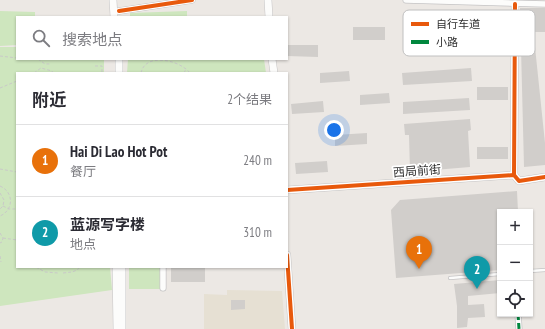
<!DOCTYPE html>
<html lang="zh">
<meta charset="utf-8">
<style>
:root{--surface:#fff;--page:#f7f7f7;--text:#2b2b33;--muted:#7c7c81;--line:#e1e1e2;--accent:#0b8043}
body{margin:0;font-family:"PT Sans Narrow","Noto Sans SC",sans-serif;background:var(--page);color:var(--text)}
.controls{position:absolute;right:12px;bottom:12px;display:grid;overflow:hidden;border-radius:0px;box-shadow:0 1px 3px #0004}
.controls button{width:36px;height:36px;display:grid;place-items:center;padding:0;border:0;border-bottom:1px solid var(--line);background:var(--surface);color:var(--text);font:20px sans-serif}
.you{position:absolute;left:334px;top:130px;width:14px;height:14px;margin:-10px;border:3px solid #fff;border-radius:50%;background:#1a73e8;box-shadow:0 0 0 6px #1a73e833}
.badge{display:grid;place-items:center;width:26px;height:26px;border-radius:50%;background:var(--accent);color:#fff;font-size:13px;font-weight:700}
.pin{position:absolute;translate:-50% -33px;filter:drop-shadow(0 1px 2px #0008)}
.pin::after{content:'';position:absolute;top:21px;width:14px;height:12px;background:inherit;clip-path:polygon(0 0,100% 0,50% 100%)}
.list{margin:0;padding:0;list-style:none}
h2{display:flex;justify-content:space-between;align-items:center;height:52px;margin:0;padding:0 16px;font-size:17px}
h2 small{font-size:13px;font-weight:400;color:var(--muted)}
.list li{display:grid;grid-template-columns:26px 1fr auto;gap:12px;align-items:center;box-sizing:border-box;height:72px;padding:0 16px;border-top:1px solid var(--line)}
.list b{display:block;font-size:15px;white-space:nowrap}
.list p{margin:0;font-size:13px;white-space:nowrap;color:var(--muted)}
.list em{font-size:13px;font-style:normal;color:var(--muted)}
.icon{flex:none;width:22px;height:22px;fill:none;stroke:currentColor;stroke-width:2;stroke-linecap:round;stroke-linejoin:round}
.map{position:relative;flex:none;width:545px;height:329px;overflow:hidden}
.search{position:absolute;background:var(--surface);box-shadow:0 1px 3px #0004;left:16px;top:16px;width:272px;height:44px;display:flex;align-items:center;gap:10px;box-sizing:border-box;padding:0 14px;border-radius:0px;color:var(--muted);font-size:15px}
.panel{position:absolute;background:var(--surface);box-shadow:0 1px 3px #0004;left:16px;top:72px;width:272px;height:196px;border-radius:0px}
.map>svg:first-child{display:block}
</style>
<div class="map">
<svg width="545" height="329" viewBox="0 0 545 329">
<rect width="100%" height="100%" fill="#ece8e4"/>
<polygon fill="#e6e0d3" points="227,290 282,291 285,329 204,329 204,294 227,295"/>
<g fill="#cee6be">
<polygon points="0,11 35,12 35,17 17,17 17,45 0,46"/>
<polygon points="187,11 187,17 130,17 130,13"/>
<polygon points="0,47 17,47 17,59 104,59 104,73 17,73 17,267 110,267 112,290 0,306"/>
<polygon points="128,59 264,59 266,73 127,73"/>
<rect x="129" y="267" width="32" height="22"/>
</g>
<g fill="#d1cecb">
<rect x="520" y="8" width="25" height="24"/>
<rect x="353" y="27" width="32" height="13"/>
<polygon points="287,45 318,45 318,57 287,56"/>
<polygon points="535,47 545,143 545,165 524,167 521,48"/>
<polygon points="471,68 472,81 403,85 402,73"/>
<polygon points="349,71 350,81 320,83 320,73"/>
<rect x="477" y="87" width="31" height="13"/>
<polygon points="389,93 390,103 360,105 360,95"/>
<polygon points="469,98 470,110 403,114 403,102"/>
<polygon points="323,101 324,112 292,114 291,104"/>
<polygon points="470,119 471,130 468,131 470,167 410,172 409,135 405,135 404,124"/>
<polygon points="367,133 367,144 335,146 335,135"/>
<rect x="477" y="147" width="31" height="12"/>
<polygon points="327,161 328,172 296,174 295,163"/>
<polygon points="517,191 518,212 500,212 500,270 396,278 391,210 400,200"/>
<rect x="171" y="267" width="34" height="15"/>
<polygon points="500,280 500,293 468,296 468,305 484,304 485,317 468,318 467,327 457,328 457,306 454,284"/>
<polygon points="231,300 245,300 245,309 231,310"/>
</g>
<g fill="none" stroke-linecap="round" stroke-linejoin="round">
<g stroke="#c5c4c5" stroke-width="4">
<g id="service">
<polyline points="530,271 545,270"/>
<polyline points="450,278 500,274"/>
</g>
</g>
<g stroke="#c5c4c5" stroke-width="7">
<g id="minor">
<polyline points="406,0 545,4"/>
<polyline points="119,11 192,0"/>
<polyline points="163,288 163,267"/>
<polyline points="518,314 519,329"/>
</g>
</g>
<g stroke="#c5c4c5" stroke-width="8">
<g id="tertiary">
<polyline points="113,0 114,17"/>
<polyline points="268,0 269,17"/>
<polyline points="119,59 119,73"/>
<polyline points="272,59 274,73"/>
<polyline points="514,175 515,4"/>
<polyline points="287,190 514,175 519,181 545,177"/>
<polyline points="287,255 292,329"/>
<polyline points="116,267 117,329"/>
<polyline points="122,267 122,329"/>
</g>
</g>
<g stroke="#c9c9c8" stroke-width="1" stroke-dasharray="3 2" stroke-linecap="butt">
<polyline points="0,56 17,58"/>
<polyline points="30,59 37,59"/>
<polyline points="38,59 45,64 51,64"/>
<polyline points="95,66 102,66 102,73"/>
<polyline points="34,73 41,68 52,71 53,73"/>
<path d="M141 73C145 52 180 60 190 73"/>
<polyline points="184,73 186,69"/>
<polyline points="0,88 17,81"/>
<polyline points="0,169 17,172"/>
<path d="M0 186C14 192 14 210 0 216"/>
<polyline points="0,193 4,200 3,206 0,209"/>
<polyline points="3,206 9,209 17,209"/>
<polyline points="0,233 3,238 2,242 0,243"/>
<polyline points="3,238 17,240"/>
<polyline points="0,256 1,262"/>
<polyline points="36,267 45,272 58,273"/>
<path d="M63 273C70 272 75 273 80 267"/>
</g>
<use href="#service" stroke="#fcfcfb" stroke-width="2.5"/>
<use href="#minor" stroke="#fcfcfb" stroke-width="5.5"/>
<use href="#tertiary" stroke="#fcfcfb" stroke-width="7"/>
<polyline stroke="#00873e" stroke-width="3" stroke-dasharray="6 3" stroke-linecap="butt" points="518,314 519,329"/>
<g stroke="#fff" stroke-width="6">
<g id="cycleway">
<polyline points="119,11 192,0"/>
<polyline points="514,175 515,4"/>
<polyline points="287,190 514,175 519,181 545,177"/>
<polyline points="287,255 292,329"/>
</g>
</g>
<use href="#cycleway" stroke="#e8590c" stroke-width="4"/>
</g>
<g text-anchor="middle" stroke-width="3.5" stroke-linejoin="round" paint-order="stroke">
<g font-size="12" fill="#2e2e2e" stroke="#fff">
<text transform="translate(417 171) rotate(-4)" y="4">西局前街</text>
</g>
</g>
<rect x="403" y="10" width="132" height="46" rx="6" fill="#fff" stroke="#c0c0c0" stroke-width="1"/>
<rect x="411" y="22" width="18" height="4" fill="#e8590c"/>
<rect x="411" y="40" width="18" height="4" fill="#00873e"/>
<g font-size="11" fill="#2e2e2e">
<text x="436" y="28">自行车道</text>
<text x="436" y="46">小路</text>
</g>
</svg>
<div class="controls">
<button>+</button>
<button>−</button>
<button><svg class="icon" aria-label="locate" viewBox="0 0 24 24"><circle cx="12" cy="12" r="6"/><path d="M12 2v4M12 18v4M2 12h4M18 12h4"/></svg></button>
</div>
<div class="you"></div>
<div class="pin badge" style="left:419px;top:269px;background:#e8710a">1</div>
<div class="pin badge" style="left:477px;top:289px;background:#0f9aa8">2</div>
<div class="search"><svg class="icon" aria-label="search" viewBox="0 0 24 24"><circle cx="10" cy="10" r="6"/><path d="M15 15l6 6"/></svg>搜索地点</div>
<section class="panel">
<h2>附近<small>2个结果</small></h2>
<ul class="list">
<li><span class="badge" style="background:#e8710a">1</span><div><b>Hai Di Lao Hot Pot</b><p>餐厅</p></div><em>240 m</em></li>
<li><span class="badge" style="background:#0f9aa8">2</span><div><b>蓝源写字楼</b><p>地点</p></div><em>310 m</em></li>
</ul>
</section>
</div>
